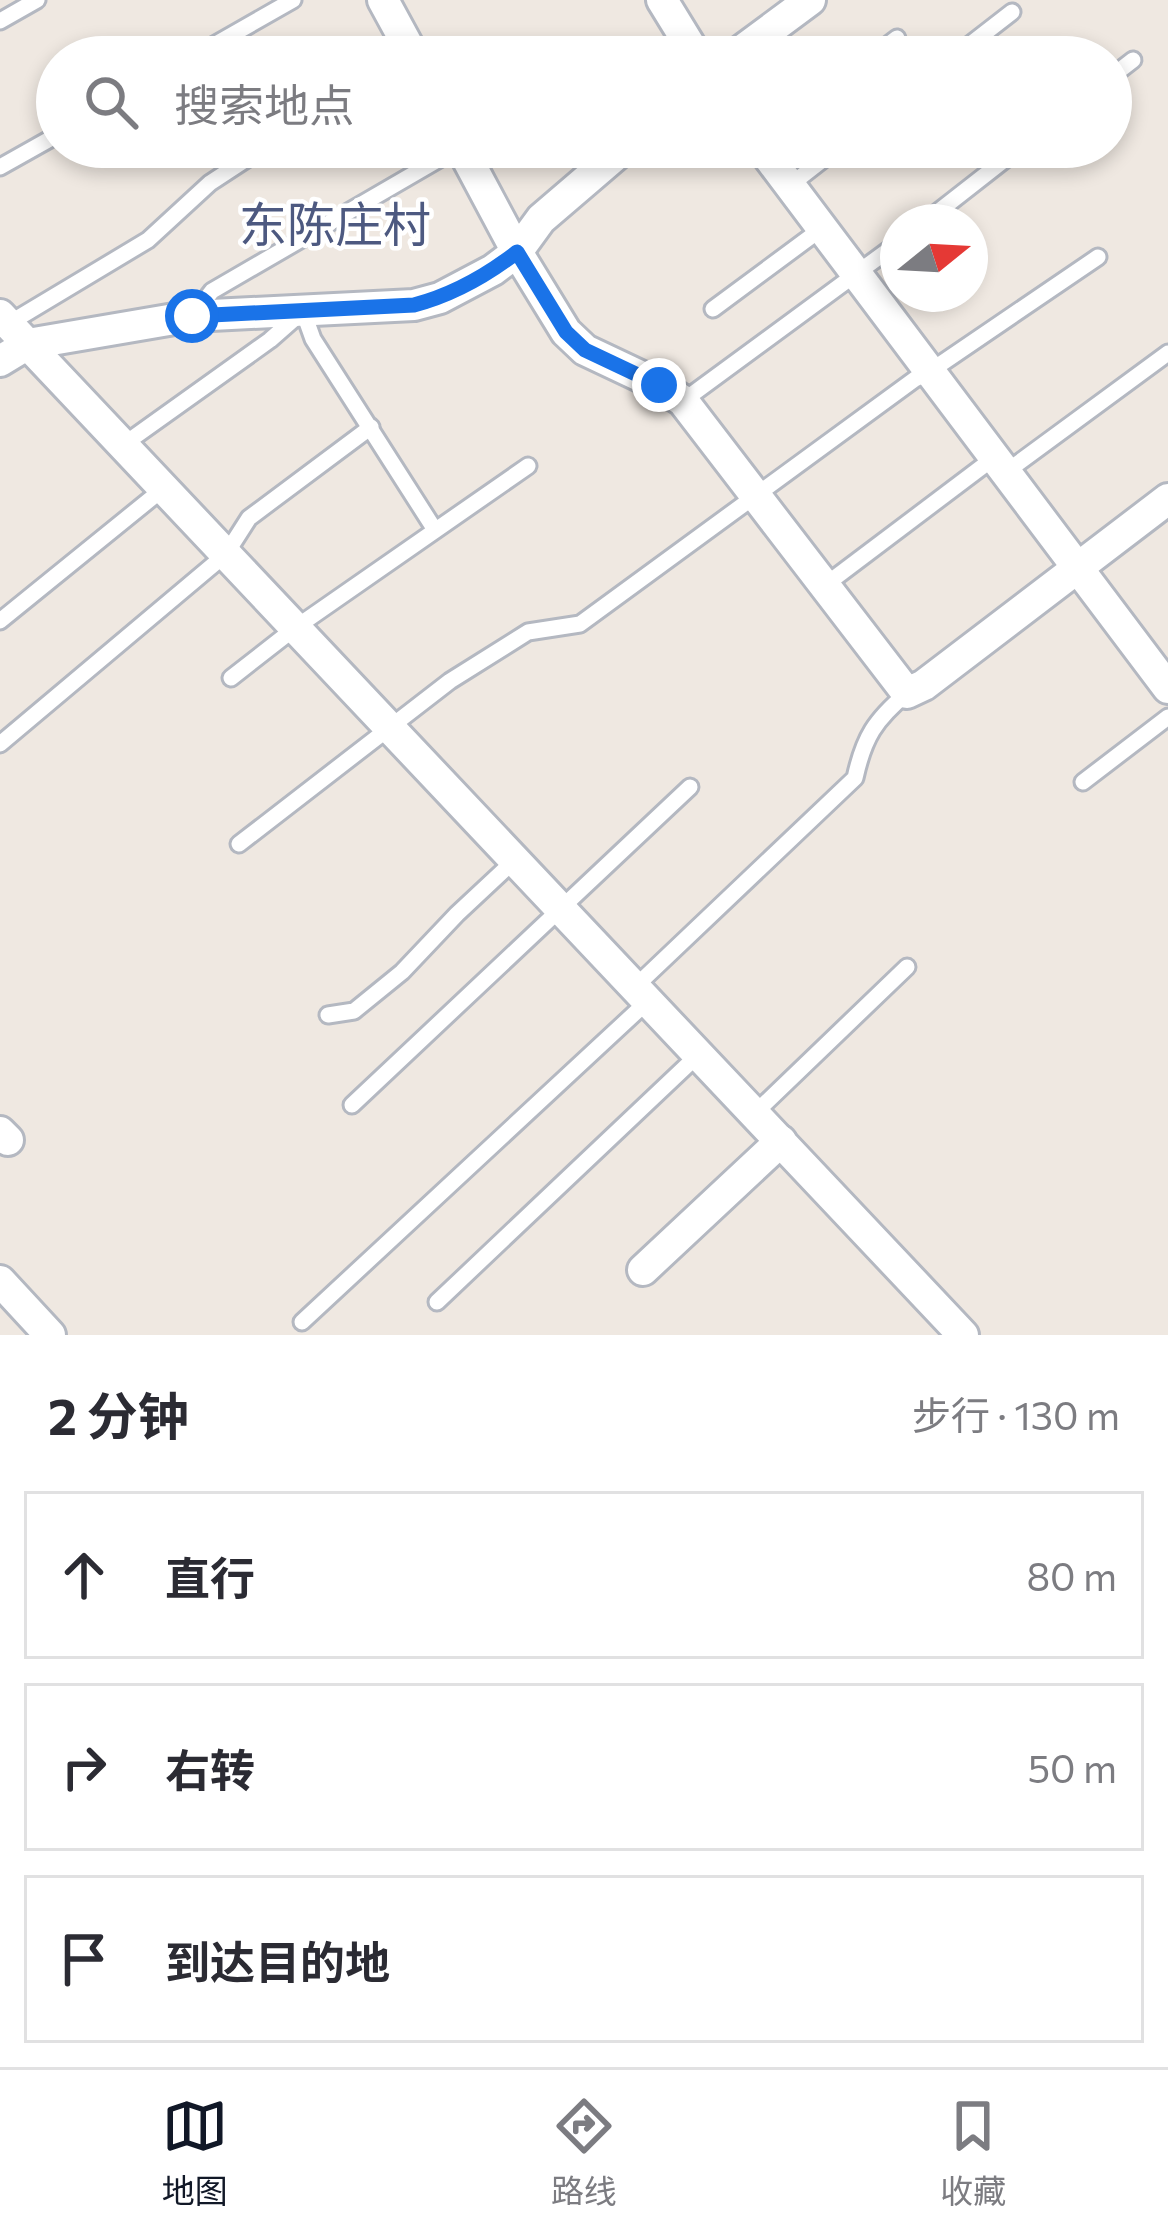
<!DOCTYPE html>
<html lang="zh">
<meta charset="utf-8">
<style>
:root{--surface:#fff;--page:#f7f7f7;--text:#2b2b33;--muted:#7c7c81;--line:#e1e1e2;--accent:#111827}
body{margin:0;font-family:Commissioner,"Noto Sans SC",sans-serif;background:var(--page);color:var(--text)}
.compass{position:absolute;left:880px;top:204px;width:108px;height:108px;border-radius:50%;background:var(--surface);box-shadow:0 6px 18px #0003;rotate:72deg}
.stop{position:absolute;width:36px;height:36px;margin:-27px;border:9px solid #1a73e8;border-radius:50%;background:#fff}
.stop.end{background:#1a73e8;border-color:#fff;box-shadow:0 3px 12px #0008}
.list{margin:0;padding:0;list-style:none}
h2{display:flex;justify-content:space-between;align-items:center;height:156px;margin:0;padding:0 48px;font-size:51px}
h2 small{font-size:39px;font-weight:400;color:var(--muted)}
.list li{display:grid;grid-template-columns:78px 1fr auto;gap:36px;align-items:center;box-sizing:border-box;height:168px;margin:0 24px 24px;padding:0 24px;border:3px solid var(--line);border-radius:0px}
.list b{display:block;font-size:45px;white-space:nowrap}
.list em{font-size:39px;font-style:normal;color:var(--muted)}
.icon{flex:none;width:66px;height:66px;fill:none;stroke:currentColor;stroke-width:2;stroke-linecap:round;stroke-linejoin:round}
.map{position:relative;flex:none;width:1168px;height:1335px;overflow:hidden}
.search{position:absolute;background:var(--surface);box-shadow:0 6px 18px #0003;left:36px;right:36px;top:36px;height:132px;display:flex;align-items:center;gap:30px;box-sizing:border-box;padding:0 42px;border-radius:66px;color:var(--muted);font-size:45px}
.sheet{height:732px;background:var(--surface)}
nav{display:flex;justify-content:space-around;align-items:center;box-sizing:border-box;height:168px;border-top:3px solid var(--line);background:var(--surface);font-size:33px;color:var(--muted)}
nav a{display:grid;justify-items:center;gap:6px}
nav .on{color:var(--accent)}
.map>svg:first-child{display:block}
</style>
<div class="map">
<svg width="1168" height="1335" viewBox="0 0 1168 1335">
<rect width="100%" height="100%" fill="#efe8e1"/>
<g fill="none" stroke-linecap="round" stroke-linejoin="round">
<g stroke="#b4b8c1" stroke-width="21">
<g id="lane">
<polyline points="0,21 37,0"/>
<polyline points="193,57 293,0"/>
<polyline points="872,57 897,38"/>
<polyline points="954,57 1012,12"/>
<polyline points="1111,77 1133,60"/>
<polyline points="0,167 57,135"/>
<polyline points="789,186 839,147"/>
<polyline points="925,222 1021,147"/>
<polyline points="713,309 821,229"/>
<polyline points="195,313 212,291 460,147"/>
<polyline points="8,324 148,240 210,183 265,147"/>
<polyline points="683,401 898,243"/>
<polyline points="123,445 270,340 303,311 313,339 435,530"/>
<polyline points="1006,472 1168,353"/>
<polyline points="824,586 995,457"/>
<polyline points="0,621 164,488"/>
<polyline points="231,678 295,628 528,466"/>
<polyline points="0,744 226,554 249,518 371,427"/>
<polyline points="1083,782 1168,717"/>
<polyline points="239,844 450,681 528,632 580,624 915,379 929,372 1098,257"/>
<path d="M636 986 855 778C864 737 875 720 907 693"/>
<polyline points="328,1015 354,1011 402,972 457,914 516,859"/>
<polyline points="352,1105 690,787"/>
<polyline points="755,1113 907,967"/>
<polyline points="437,1302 699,1054"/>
<polyline points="302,1322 649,1000"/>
</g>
</g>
<g stroke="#b4b8c1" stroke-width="36">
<g id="street">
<polyline points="383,0 414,57"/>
<polyline points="662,0 697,57"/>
<polyline points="733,57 810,0"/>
<polyline points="461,147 517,252 566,332 585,350 659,385 683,401 907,693 924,685 1168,499"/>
<polyline points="761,147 1168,688"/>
<polyline points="0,315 963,1335"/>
<polyline points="0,361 28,344 192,316 414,305 440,298 493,270 517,252 541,219 625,147"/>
<polyline points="0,1132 8,1140"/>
<polyline points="643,1270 781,1141"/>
<polyline points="0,1281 50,1335"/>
</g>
</g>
<use href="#lane" stroke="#fff" stroke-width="15"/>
<use href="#street" stroke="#fff" stroke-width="30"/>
</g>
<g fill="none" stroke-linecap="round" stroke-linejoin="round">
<path stroke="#1a73e8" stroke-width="15" d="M192 316 414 305C452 295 486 276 517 252L566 332 585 350 659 385"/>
</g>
<g text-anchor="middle" stroke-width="9" stroke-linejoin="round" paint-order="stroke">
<g font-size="48" fill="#4d5980" stroke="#fff">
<text x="335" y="242">东陈庄村</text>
</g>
</g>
</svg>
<svg class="compass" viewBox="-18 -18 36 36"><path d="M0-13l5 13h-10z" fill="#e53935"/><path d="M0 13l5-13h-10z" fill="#7c7c81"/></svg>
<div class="stop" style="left:192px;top:316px"></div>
<div class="stop end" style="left:659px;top:385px"></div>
<div class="search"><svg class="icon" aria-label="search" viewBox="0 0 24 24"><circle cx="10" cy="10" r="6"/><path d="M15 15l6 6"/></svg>搜索地点</div>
</div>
<section class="sheet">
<h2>2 分钟<small>步行 · 130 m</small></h2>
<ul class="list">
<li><svg class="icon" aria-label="ahead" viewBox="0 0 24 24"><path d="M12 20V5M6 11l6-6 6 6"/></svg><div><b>直行</b></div><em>80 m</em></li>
<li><svg class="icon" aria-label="right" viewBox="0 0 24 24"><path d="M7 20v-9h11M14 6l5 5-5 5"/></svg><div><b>右转</b></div><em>50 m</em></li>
<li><svg class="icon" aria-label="arrive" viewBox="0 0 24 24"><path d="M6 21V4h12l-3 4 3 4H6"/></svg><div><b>到达目的地</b></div></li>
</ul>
</section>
<nav>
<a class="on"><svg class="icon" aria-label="map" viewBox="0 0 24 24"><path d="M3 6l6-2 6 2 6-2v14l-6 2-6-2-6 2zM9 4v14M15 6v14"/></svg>地图</a>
<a><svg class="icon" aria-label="directions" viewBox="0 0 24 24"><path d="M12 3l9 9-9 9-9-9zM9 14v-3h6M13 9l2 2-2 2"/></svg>路线</a>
<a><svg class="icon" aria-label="saved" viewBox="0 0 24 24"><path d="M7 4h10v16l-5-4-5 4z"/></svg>收藏</a>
</nav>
